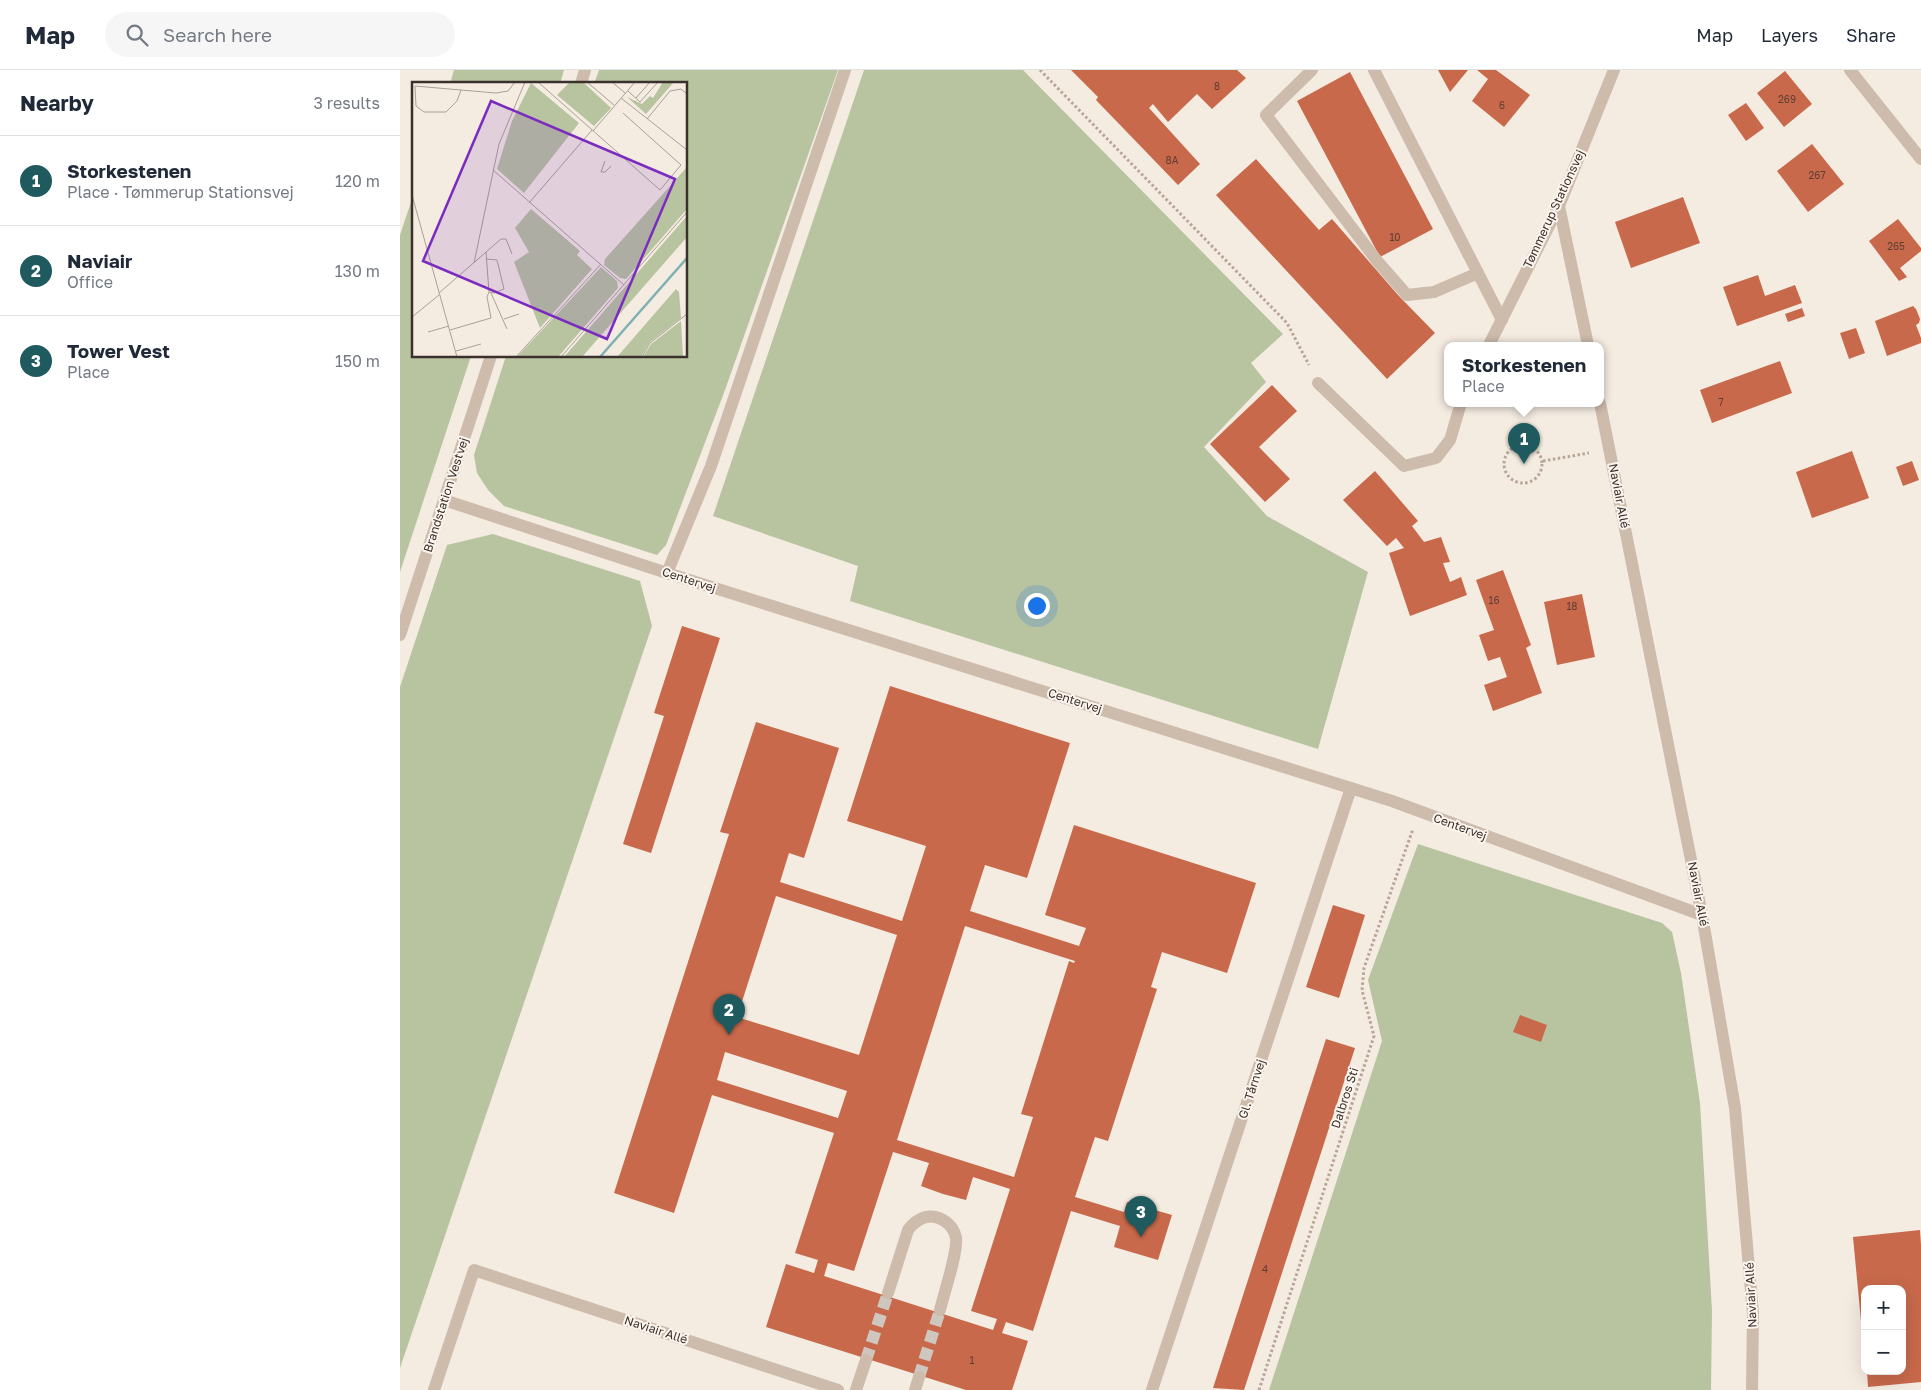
<!DOCTYPE html>
<meta charset="utf-8">
<style>
:root{--surface:#fff;--page:#f6f6f7;--text:#1f2937;--muted:#747a83;--line:#e0e1e3;--accent:#1f5a5e}
body{margin:0;font-family:"Golos Text",sans-serif;background:var(--page);color:var(--text)}
.controls{position:absolute;right:15px;bottom:15px;display:grid;overflow:hidden;border-radius:10px;box-shadow:0 5px 20px #0002}
.controls button{width:45px;height:45px;display:grid;place-items:center;padding:0;border:0;border-bottom:1px solid var(--line);background:var(--surface);color:var(--text);font:25px sans-serif}
.you{position:absolute;left:636px;top:535px;width:18px;height:18px;margin:-12px;border:4px solid #fff;border-radius:50%;background:#1a73e8;box-shadow:0 0 0 8px #1a73e833}
.badge{display:grid;place-items:center;width:32px;height:32px;border-radius:50%;background:var(--accent);color:#fff;font-size:16px;font-weight:700}
.pin{position:absolute;translate:-50% -41px;filter:drop-shadow(0 1px 2px #0008)}
.pin::after{content:'';position:absolute;top:26px;width:18px;height:15px;background:inherit;clip-path:polygon(0 0,100% 0,50% 100%)}
.popup{position:absolute;left:1044px;top:272px;width:160px;height:65px;box-sizing:border-box;display:grid;place-content:center;border-radius:10px;background:var(--surface);filter:drop-shadow(0 1px 4px #0005);font-size:16px;white-space:nowrap;color:var(--muted)}
.popup b{font-size:19px;color:var(--text)}
.popup::after{content:'';position:absolute;left:50%;top:100%;margin-left:-10px;border:10px solid transparent;border-top-color:var(--surface)}
.list{margin:0;padding:0;list-style:none}
h2{display:flex;justify-content:space-between;align-items:center;height:65px;margin:0;padding:0 20px;font-size:21px}
h2 small{font-size:16px;font-weight:400;color:var(--muted)}
.list li{display:grid;grid-template-columns:32px 1fr auto;gap:15px;align-items:center;box-sizing:border-box;height:90px;padding:0 20px;border-top:1px solid var(--line)}
.list b{display:block;font-size:19px;white-space:nowrap}
.list p{margin:0;font-size:16px;white-space:nowrap;color:var(--muted)}
.list em{font-size:16px;font-style:normal;color:var(--muted)}
.icon{flex:none;width:28px;height:28px;fill:none;stroke:currentColor;stroke-width:2;stroke-linecap:round;stroke-linejoin:round}
.map{position:relative;flex:none;width:1521px;height:1320px;overflow:hidden}
header{display:flex;align-items:center;gap:30px;box-sizing:border-box;height:70px;padding:0 25px;background:var(--surface);border-bottom:1px solid var(--line)}
header strong{font-size:24px}
nav{display:flex;gap:28px;margin-inline-start:auto;font-size:18px}
.search{width:350px;height:45px;background:var(--page);display:flex;align-items:center;gap:12px;box-sizing:border-box;padding:0 18px;border-radius:28px;color:var(--muted);font-size:19px}
main{display:flex}
aside{flex:1;background:var(--surface)}
.map>svg:first-child{display:block}
</style>
<header>
<strong>Map</strong>
<div class="search"><svg class="icon" aria-label="search" viewBox="0 0 24 24"><circle cx="10" cy="10" r="6"/><path d="M15 15l6 6"/></svg>Search here</div>
<nav><a>Map</a><a>Layers</a><a>Share</a></nav>
</header>
<main>
<aside>
<h2>Nearby<small>3 results</small></h2>
<ul class="list">
<li><span class="badge">1</span><div><b>Storkestenen</b><p>Place · Tømmerup Stationsvej</p></div><em>120 m</em></li>
<li><span class="badge">2</span><div><b>Naviair</b><p>Office</p></div><em>130 m</em></li>
<li><span class="badge">3</span><div><b>Tower Vest</b><p>Place</p></div><em>150 m</em></li>
</ul>
</aside>
<div class="map">
<svg width="1521" height="1320" viewBox="0 0 1521 1320">
<rect width="100%" height="100%" fill="#f4ebe1"/>
<g fill="#b8c4a0">
<polygon points="54,0 164,0 160,14 50,14"/>
<polygon points="199,0 438,0 325,320 266,475 257,485 104,436 88,420 77,403 74,385 106,286 286,286 286,14 194,14"/>
<polygon points="464,0 623,0 883,264 851,293 866,312 804,377 867,446 968,502 918,679 450,531 458,496 313,446"/>
<polygon points="14,123 14,286 71,286 0,502 0,165"/>
<polygon points="93,464 240,511 252,556 0,1298 0,617 47,475"/>
<polygon points="1018,774 1262,853 1272,862 1281,903 1300,1033 1312,1241 1311,1320 869,1320 982,971 968,910"/>
</g>
<g fill="#c8694b" fill-rule="evenodd">
<polygon points="671,0 837,0 846,8 812,39 797,24 768,52 753,34 749,38 800,94 778,115 696,30 698,27"/>
<polygon points="1038,0 1068,0 1050,22"/>
<polygon points="1077,0 1096,0 1130,25 1104,57 1072,31 1088,9"/>
<polygon points="1385,1 1412,34 1384,57 1357,23"/>
<polygon points="950,2 1033,159 980,187 897,31"/>
<polygon points="1346,33 1364,58 1346,71 1328,45"/>
<polygon points="1412,74 1444,114 1408,142 1377,101"/>
<polygon points="856,89 919,160 932,149 998,225 1035,263 987,309 816,125"/>
<polygon points="1283,127 1300,173 1231,198 1215,152"/>
<polygon points="1498,149 1521,178 1521,181 1500,198 1507,207 1499,211 1469,171"/>
<polygon points="1358,205 1365,226 1395,215 1402,233 1337,256 1323,217"/>
<polygon points="1513,236 1516,239 1520,249 1519,253 1516,255 1521,268 1521,273 1487,286 1475,251"/>
<polygon points="1402,238 1405,246 1388,252 1385,244"/>
<polygon points="1456,258 1465,283 1449,289 1440,263"/>
<polygon points="1380,291 1392,323 1312,353 1300,320"/>
<polygon points="872,315 897,341 859,377 890,409 865,432 810,374"/>
<polygon points="1452,381 1469,428 1412,448 1396,402"/>
<polygon points="1512,391 1519,410 1503,416 1496,397"/>
<polygon points="975,401 1018,451 1012,456 1024,472 1041,467 1050,492 1043,493 1050,512 1061,507 1067,525 1010,546 989,483 1004,478 996,468 987,476 943,430"/>
<polygon points="1103,500 1131,575 1126,578 1142,623 1093,641 1084,615 1107,607 1100,587 1088,591 1079,565 1094,560 1076,510"/>
<polygon points="1182,524 1195,587 1157,595 1144,532"/>
<polygon points="282,556 320,568 251,783 223,774 264,646 254,643"/>
<path d="M490 616 670 673 627 808 585 795 570 841 679 876 686 858 645 845 674 755 856 813 827 903 762 882 751 917 757 919 708 1071 695 1067 675 1127 724 1142 727 1132 772 1145 758 1190 714 1177 720 1156 671 1141 633 1261 606 1252 602 1263 628 1271 612 1320H566L366 1257 386 1194 414 1203 418 1190 395 1183 434 1063 312 1025 274 1143 214 1123 329 764 320 762 356 652 439 678 404 788 389 783 380 812 502 851 526 776 447 751ZM376 826 497 865 459 985 337 947ZM565 856 675 891 674 893 669 891 621 1044 633 1047 614 1107 497 1070ZM325 982 447 1021 438 1048 317 1010ZM493 1082 529 1093 521 1116 543 1124 566 1130 573 1107 610 1119 571 1241 597 1249 593 1260 424 1206 428 1193 454 1201Z"/>
<polygon points="933,835 965,845 939,928 906,917"/>
<polygon points="1120,945 1147,955 1141,972 1113,962"/>
<polygon points="926,969 955,978 844,1320 813,1318"/>
<polygon points="1520,1160 1521,1175 1521,1312 1468,1317 1467,1301 1502,1301 1502,1219 1465,1219 1463,1272 1453,1167"/>
</g>
<g fill="none" stroke-linecap="round" stroke-linejoin="round">
<g stroke="#cfc6bd" stroke-width="12" stroke-dasharray="12 6" stroke-linecap="butt">
<polyline points="466,1290 488,1223"/>
<polyline points="519,1307 540,1240"/>
</g>
<g stroke="#b9a596" stroke-width="3" stroke-dasharray="2.5 2.5" stroke-linecap="butt">
<polyline points="640,0 887,253 909,295"/>
<circle cx="1123" cy="394" r="19"/>
<polyline points="1143,391 1189,383"/>
<polyline points="859,1320 974,966 962,920 964,898 1013,759"/>
</g>
<g stroke="#cdbbac" stroke-width="12">
<polyline points="912,0 866,45 978,192 1007,225 1034,222 1078,203"/>
<polyline points="974,0 1102,250"/>
<polyline points="1450,0 1521,89"/>
<polyline points="181,14 185,0"/>
<polyline points="1159,136 1188,275"/>
<polyline points="1089,275 1159,136 1214,0"/>
<polyline points="918,313 1004,396 1036,388 1050,370 1061,333"/>
<polyline points="1200,333 1302,845 1335,1038 1353,1244 1352,1320"/>
<polyline points="44,430 267,503 992,731 1302,845"/>
<polyline points="267,503 311,396 445,0"/>
<polyline points="0,565 91,286"/>
<path d="M488 1223 508 1160C515 1151 524 1145 535 1147 545 1149 554 1157 556 1168 558 1182 544 1223 540 1240"/>
<polyline points="34,1320 74,1200 438,1320"/>
<polyline points="456,1320 466,1290"/>
<polyline points="515,1320 519,1307"/>
<polyline points="752,1320 951,718"/>
</g>
</g>
<g text-anchor="middle" stroke-width="4" stroke-linejoin="round" paint-order="stroke">
<g font-size="10" fill="#5e3e33">
<text x="817" y="20">8</text>
<text x="1387" y="33">269</text>
<text x="1102" y="39">6</text>
<text x="772" y="94">8A</text>
<text x="1417" y="109">267</text>
<text x="995" y="171">10</text>
<text x="1496" y="180">265</text>
<text x="1321" y="336">7</text>
<text x="1094" y="534">16</text>
<text x="1172" y="540">18</text>
<text x="865" y="1203">4</text>
<text x="572" y="1294">1</text>
</g>
<g font-size="12" fill="#3b302b" stroke="#fbf5ee">
<text transform="translate(1154 139) rotate(-65)" y="4">Tømmerup Stationsvej</text>
<text transform="translate(46 425) rotate(-72)" y="4">Brandstation Vestvej</text>
<text transform="translate(1219 426) rotate(79)" y="4">Naviair Allé</text>
<text transform="translate(289 510) rotate(18)" y="4">Centervej</text>
<text transform="translate(675 631) rotate(18)" y="4">Centervej</text>
<text transform="translate(1060 757) rotate(20)" y="4">Centervej</text>
<text transform="translate(1298 824) rotate(79)" y="4">Naviair Allé</text>
<text transform="translate(852 1019) rotate(-72)" y="4">Gl. Tårnvej</text>
<text transform="translate(945 1028) rotate(-72)" y="4">Dalbros Sti</text>
<text transform="translate(1351 1225) rotate(-93)" y="4">Naviair Allé</text>
<text transform="translate(256 1260) rotate(18)" y="4">Naviair Allé</text>
</g>
</g>
<g transform="translate(12 12)">
<rect width="275" height="275" fill="#f4ebe1"/>
<path d="M158 0H171L199 26 182 44 145 13ZM251 0H262L234 32 215 15 230 22 238 14 241 16ZM119 1 167 41 112 111 85 87 100 39ZM275 85V127L214 197 208 196 192 183 193 177ZM119 127 168 169 165 173 180 187 128 246 102 180 117 170 103 146ZM275 134V155L170 275H152ZM189 185 205 199 206 206 146 275H105ZM264 207 267 210 269 236 238 260 229 275H205ZM269 239 271 275H231L239 262Z" fill="#b8c4a0"/>
<path fill="none" stroke="#7fb0b2" stroke-width="2.5" d="M188 275 275 176"/>
<path fill="none" stroke="#aaa098" stroke-width="1" d="M126 0 248 108 269 83 211 31M175 0 202 23M200 0 213 11M49 8 45 19 34 30H12L4 24 3 4 49 8 84 11 96 9 103 0M216 9 228 20 246 0M209 16 275 68M224 16 238 0M235 37 258 9 269 7 275 12M181 49 223 0M193 79 189 90H193L199 84M81 88 212 203M0 113 45 275M117 121 180 48M74 170 77 210 82 211 92 207 85 178 75 177M62 181 87 62 113 0M27 211 89 157H94L100 172M79 211 95 247M0 235 27 213M92 237 107 232M38 248 79 236 75 215 77 210M16 250 37 244M44 269 69 262M104 275 189 182M149 275 275 130M230 275 238 261 275 232"/>
<path fill="#7b2cbf" fill-opacity="0.15" stroke="#7b2cbf" stroke-width="2.5" d="M79 19 263 97 195 257 11 179Z"/>
<rect width="275" height="275" fill="none" stroke="#3b302b" stroke-width="2.5"/>
</g>
</svg>
<div class="controls">
<button>+</button>
<button>−</button>
</div>
<div class="you"></div>
<div class="pin badge" style="left:1124px;top:394px">1</div>
<div class="popup"><b>Storkestenen</b>Place</div>
<div class="pin badge" style="left:329px;top:965px">2</div>
<div class="pin badge" style="left:741px;top:1167px">3</div>
</div>
</main>
